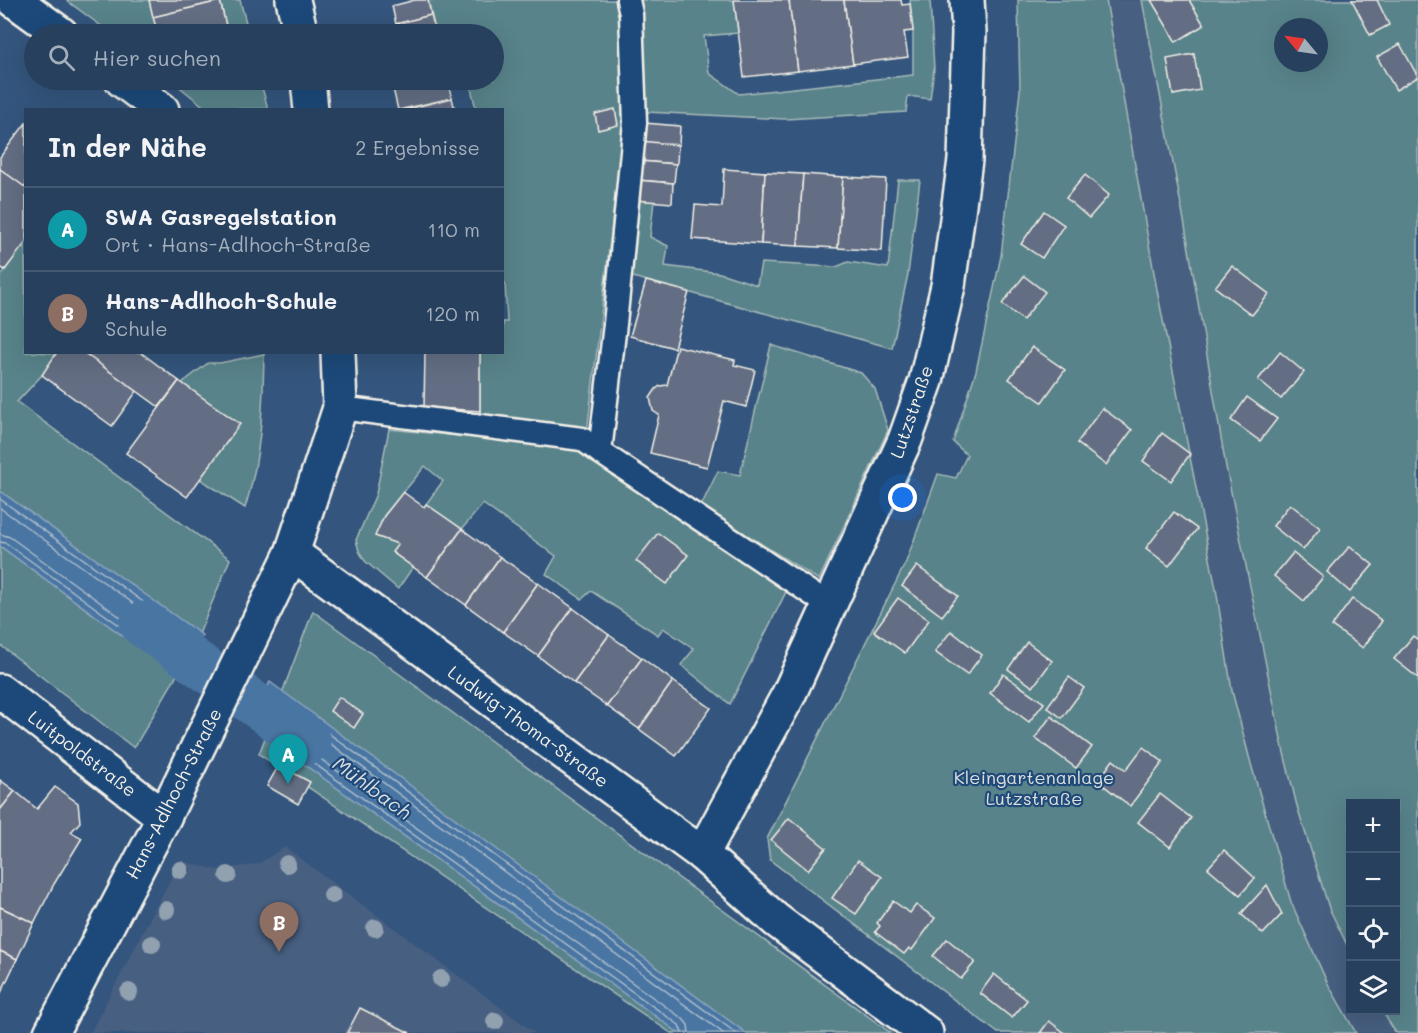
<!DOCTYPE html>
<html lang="de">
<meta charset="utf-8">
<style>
:root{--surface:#27405e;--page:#334b67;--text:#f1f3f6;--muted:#a4afbc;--line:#435973;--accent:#95b2f1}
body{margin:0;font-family:Mali,sans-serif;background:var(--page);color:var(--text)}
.controls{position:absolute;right:18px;bottom:18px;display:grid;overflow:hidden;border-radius:0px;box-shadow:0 6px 24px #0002}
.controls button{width:54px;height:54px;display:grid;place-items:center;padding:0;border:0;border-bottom:2px solid var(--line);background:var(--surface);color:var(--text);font:30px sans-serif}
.compass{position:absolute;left:1274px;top:18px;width:54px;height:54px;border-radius:50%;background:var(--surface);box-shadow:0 6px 24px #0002;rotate:299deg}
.you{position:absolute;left:903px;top:498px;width:21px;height:21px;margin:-15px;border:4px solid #fff;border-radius:50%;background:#1a73e8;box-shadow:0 0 0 9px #1a73e833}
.badge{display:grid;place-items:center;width:39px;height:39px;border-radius:50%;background:var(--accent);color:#fff;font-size:20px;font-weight:700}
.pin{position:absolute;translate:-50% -50px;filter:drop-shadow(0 2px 3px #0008)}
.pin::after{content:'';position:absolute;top:32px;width:21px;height:18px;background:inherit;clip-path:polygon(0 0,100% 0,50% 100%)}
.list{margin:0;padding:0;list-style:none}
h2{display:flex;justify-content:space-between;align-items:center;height:78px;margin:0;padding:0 24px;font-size:26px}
h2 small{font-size:20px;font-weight:400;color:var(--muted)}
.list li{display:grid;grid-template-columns:39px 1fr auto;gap:18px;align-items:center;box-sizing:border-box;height:84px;padding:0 24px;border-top:2px solid var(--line)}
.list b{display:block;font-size:22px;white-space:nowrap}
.list p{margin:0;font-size:20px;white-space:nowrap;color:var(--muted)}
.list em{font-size:20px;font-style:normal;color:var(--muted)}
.icon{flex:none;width:33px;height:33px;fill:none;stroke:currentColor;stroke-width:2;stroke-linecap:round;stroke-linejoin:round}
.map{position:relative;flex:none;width:1418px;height:1033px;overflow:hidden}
.search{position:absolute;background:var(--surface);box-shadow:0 6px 24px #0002;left:24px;top:24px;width:480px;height:66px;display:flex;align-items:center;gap:15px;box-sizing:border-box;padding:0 21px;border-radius:33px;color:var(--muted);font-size:22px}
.panel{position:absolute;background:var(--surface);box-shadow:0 6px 24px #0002;left:24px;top:108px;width:480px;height:246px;border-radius:0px}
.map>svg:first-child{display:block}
</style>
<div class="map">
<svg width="1418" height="1033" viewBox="0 0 1418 1033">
<rect width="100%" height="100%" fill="#34557d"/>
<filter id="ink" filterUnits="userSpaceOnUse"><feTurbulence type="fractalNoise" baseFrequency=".0167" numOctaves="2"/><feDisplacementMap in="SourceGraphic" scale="12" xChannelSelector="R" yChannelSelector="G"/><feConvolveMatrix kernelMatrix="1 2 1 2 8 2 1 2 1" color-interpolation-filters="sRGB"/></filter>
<g filter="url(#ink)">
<g fill="#465f81">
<polygon points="1106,0 1142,0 1185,226 1226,467 1261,646 1329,908 1350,951 1350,1010 1382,1011 1396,1033 1356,1033 1327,982 1291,902 1251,764 1232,691 1216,589 1157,290"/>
<polygon points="285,847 535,1033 90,1033 180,861 218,870 258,864"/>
</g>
<g fill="#58838a" stroke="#a6bab9" stroke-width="1.5" fill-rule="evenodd">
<polygon points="66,0 149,0 158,34 112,34"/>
<polygon points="220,0 240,0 249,34 228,34"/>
<polygon points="428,0 618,0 622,22 626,107 587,432 480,421 480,353 502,352 503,322 507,322 505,283 502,283 502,110 476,109 469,80 494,80 494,34 436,34"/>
<polygon points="639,0 734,0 738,33 704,36 709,73 739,94 913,75 913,31 910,0 930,0 934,69 930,99 908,96 906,112 785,119 646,112"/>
<polygon points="1018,0 1106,0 1157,290 1216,589 1232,691 1251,764 1291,902 1327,982 1356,1033 998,1033 770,860 767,839 906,562 938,474 956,478 967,455 953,442 976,371 1001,256 1020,91"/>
<path d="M1142 0H1418V1033H1396L1382 1011 1396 1010V804H1350V951L1329 908 1297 806 1283 749 1226 467 1185 226ZM1283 27H1319V63H1283Z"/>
<polygon points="171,80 260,80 268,109 207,109"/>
<polygon points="898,180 920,180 908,274 892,348 629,276 635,200 654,201 650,237 668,246 665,266 720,273 757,285 761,263 836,267 848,262 888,268"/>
<polygon points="25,242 26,352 57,353 42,375 17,402 230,559 199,634 0,491 0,277"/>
<polygon points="771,345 861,373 875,389 888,430 819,580 701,506 718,471 740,475"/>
<path d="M264 354C263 407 261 458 245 508L200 479 239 424 182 383 208 363H220Z"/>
<polygon points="389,429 580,448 786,592 730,704 681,665 694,649 663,628 658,635 591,591 582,599 546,574 556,556 483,504 462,529 426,504 443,481 425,466 384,516 376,536 398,544 393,553 413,567 398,589 365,561 359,551 356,540 376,494"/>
<polygon points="0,546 177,675 134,748 0,645"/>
<polygon points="313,611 891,1033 671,1033 259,754"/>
</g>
<g fill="#4874a3" stroke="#8da6bf" stroke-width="1.5">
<polygon points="0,491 202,635 182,679 0,546"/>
<polygon points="270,682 746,1033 679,1033 249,725"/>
</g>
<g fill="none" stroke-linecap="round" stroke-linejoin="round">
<g stroke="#afbfcc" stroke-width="1.5">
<polyline points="0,499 192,637 193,640 181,666 177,667 6,543 0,542"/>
<polyline points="0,508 183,639 184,642 178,655 174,656 10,537 0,534"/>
<polyline points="682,1033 679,1025 259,724 258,721 271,694 275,694 736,1033"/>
<polyline points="689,1033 688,1025 683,1019 269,722 267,718 273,706 278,705 723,1033"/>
</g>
<polyline stroke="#4874a3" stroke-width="45" points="142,624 308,742"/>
</g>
<g fill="#646e84" stroke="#f4f1e8" stroke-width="1.5">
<polygon points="149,0 219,0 220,1 153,17"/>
<polygon points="415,0 428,0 431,15 396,24 392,6"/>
<polygon points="734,0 789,0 798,71 744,77"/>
<polygon points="789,0 844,0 853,64 798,71"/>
<polygon points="844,0 901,0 902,5 910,4 913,31 904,32 908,57 853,64"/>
<polygon points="1151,0 1189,0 1204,25 1176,42"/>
<polygon points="1352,0 1377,0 1389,25 1370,35"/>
<polygon points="220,1 228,34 158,34 153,17"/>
<polygon points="431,15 436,34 399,34 396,24"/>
<polygon points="1400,44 1418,77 1396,90 1377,57"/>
<polygon points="1194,54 1200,90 1173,95 1167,59"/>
<polygon points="391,80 447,80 452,98 398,110"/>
<polygon points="452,98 455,110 404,110"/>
<polygon points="615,109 618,125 598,130 595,114"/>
<polygon points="26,123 26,188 0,169 0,157"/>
<polygon points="644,123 680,126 679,145 643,142"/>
<polygon points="641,141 678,145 677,164 640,161"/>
<polygon points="639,161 676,164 674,183 638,180"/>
<polygon points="0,169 26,188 26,242 5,270 0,267"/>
<polygon points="724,169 765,172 761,244 692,239 695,205 722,207"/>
<polygon points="765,172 803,174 798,246 761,244"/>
<polygon points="803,174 843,177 838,248 798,246"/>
<polygon points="1085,175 1109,195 1089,218 1066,198"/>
<polygon points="843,177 886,179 882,251 838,248"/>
<polygon points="636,180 673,183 672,203 635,200"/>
<polygon points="1044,211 1064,225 1042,258 1021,244"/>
<polygon points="1232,266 1269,294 1252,315 1215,287"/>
<polygon points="1024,276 1045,292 1023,320 1002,304"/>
<polygon points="646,281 689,292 674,348 630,336"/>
<polygon points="677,346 735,360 734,365 755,370 746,407 724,401 707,467 650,453 659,415 653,411 650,398 656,389 660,386 667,385"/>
<polygon points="1032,347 1065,370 1042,402 1009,379"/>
<polygon points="57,352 83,352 137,391 112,426 42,375"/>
<polygon points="83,352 140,352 179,381 159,407"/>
<polygon points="425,352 480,352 480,411 424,407"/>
<polygon points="1280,352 1304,372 1281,399 1258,380"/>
<polygon points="179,381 240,424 187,497 126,453"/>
<polygon points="1247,397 1277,419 1260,441 1231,420"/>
<polygon points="1102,408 1132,430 1106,465 1077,443"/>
<polygon points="1162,433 1190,454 1171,481 1143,461"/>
<polygon points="403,492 424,507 426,504 462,529 427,577 392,552 398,544 375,536 384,516"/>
<polygon points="1290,504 1320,528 1303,550 1273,526"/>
<polygon points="1174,512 1197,529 1169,566 1146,548"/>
<polygon points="462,529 500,557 466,605 427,577"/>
<polygon points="658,533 688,555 667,584 636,561"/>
<polygon points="1350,546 1373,565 1350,592 1327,572"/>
<polygon points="1293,553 1323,577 1304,601 1274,576"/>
<polygon points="500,557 538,583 503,632 466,605"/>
<polygon points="917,566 958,596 942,616 902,586"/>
<polygon points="538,583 573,608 538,656 503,632"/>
<polygon points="898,598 929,620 905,653 874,631"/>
<polygon points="1352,599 1382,621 1363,648 1332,626"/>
<polygon points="573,608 609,635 574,683 538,656"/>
<polygon points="951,631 982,655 967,675 935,652"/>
<polygon points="609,635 642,658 607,706 574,683"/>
<polygon points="1413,636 1418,640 1418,678 1394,659"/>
<polygon points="1027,642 1052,661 1033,687 1008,669"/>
<polygon points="642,658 673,681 639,729 607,706"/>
<polygon points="1003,674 1044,703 1029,722 990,693"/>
<polygon points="1069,677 1084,688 1062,718 1047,707"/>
<polygon points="673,681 711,708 676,756 639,729"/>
<polygon points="339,697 363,714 354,728 330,711"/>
<polygon points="1051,716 1092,747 1076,768 1035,738"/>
<polygon points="1143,747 1163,762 1130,806 1098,781 1113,760 1126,770"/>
<polygon points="279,765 310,782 298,804 267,786"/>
<polygon points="0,780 15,791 0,810"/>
<polygon points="55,787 78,803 80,822 71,832 82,838 54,884 34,923 0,907 0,810 15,791 37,809"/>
<polygon points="1160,794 1191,818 1170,847 1138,822"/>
<polygon points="789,818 826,848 808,870 771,840"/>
<polygon points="1224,850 1255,878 1240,895 1208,868"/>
<polygon points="858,860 882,877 856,914 832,898"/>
<polygon points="1267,885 1282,914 1263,934 1241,914"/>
<polygon points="893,901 910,913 916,905 935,918 912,950 909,948 904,954 875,932 880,926 877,923"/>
<polygon points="0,907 34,923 17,959 0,951"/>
<polygon points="947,939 975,962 961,979 933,956"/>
<polygon points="0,951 17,959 0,995"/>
<polygon points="994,974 1027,1000 1012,1018 980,993"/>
<polygon points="360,1008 410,1033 347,1033"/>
<polygon points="1049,1021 1065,1033 1040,1033"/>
</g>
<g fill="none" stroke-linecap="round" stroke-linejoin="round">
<g stroke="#f4f1e8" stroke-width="27">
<g id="lane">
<polyline points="628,0 631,14 635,122 615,324 600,452 830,606"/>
<polyline points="340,408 582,439 600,452"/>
</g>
</g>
<g stroke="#f4f1e8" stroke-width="38">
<g id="street">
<polyline points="14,0 61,34"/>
<polyline points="293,0 301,34"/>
<polyline points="122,80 162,110"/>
<polyline points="308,80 311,110"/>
<polyline points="292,553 702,854 776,920 926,1033"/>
<polyline points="0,691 164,817"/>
<polyline points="702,854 789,694 905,440 926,381 948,286 965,160 969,32 967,0"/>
<polyline points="51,1033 164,817 292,553 340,408 338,352"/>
</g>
</g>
<use href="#lane" stroke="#1f4a7a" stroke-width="22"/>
<use href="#street" stroke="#1f4a7a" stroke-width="33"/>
</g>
<g fill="#91a1b0">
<circle cx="287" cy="864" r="9"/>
<circle cx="180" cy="870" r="9"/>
<circle cx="228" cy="875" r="9"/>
<circle cx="332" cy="895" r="9"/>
<circle cx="166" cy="910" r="9"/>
<circle cx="375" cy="928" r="9"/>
<circle cx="152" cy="944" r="9"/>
<circle cx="441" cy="979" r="9"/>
<circle cx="129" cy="992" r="9"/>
<circle cx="495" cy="1021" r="9"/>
</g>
</g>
<g text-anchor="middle" stroke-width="4.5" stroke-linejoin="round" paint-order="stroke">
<g font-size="18" fill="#f4f1e8" stroke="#1f4a7a">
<text transform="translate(912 412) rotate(-71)" y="6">Lutzstraße</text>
<text transform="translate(528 727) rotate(36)" y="6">Ludwig-Thoma-Straße</text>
<text transform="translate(82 754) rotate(37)" y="6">Luitpoldstraße</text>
<text transform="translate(174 794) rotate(-63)" y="6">Hans-Adlhoch-Straße</text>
</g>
<g font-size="18" fill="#dde0da" stroke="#1f4a7a">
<text x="1034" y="784">Kleingartenanlage<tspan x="1034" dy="21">Lutzstraße</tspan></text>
</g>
<g font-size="20" font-style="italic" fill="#dadede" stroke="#1f4a7a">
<text transform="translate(372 788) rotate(36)" y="7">Mühlbach</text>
</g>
</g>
</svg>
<div class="controls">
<button>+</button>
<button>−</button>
<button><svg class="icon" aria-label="locate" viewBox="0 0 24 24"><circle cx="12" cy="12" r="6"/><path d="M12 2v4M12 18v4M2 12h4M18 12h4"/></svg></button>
<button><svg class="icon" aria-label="layers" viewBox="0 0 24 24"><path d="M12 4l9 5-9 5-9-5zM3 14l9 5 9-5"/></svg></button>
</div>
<svg class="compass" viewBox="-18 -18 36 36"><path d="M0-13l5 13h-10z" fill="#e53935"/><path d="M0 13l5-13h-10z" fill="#a4afbc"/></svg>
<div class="you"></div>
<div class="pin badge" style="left:288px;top:784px;background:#0f9aa8">A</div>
<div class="pin badge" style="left:279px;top:952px;background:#8d6e63">B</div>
<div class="search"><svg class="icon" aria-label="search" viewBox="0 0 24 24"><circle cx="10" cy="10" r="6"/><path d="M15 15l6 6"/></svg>Hier suchen</div>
<section class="panel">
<h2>In der Nähe<small>2 Ergebnisse</small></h2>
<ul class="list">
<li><span class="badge" style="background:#0f9aa8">A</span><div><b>SWA Gasregelstation</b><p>Ort · Hans-Adlhoch-Straße</p></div><em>110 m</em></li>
<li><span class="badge" style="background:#8d6e63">B</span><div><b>Hans-Adlhoch-Schule</b><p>Schule</p></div><em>120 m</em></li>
</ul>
</section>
</div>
